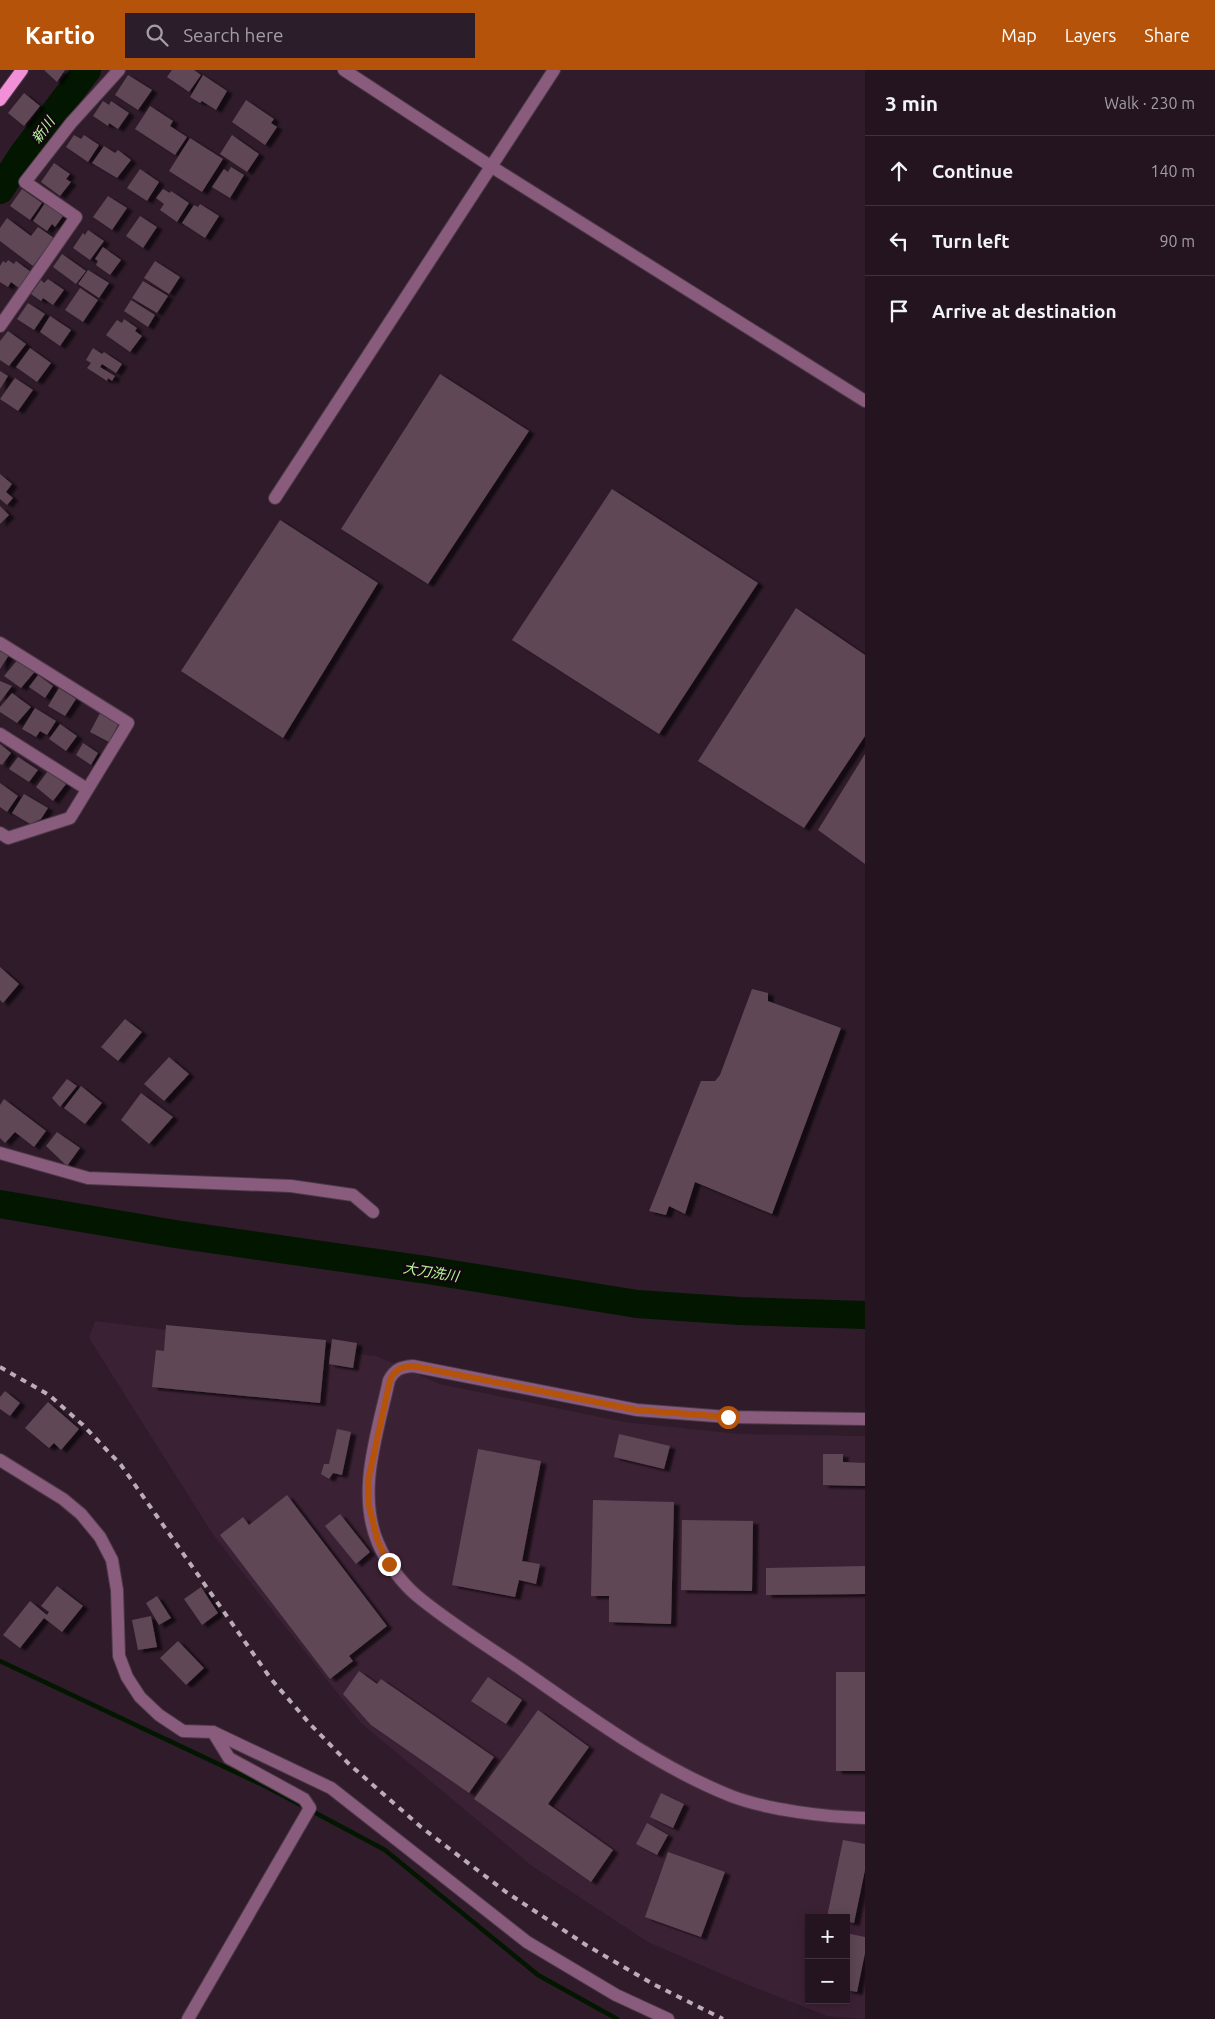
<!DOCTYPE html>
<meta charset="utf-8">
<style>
:root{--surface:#231420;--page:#2b1d29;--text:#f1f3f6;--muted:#a39ea5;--line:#40333e;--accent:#b45309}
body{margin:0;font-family:Ubuntu,"Noto Sans JP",sans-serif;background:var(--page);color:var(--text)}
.controls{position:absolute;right:15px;bottom:15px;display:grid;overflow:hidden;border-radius:0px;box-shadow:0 2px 12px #0003}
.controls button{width:45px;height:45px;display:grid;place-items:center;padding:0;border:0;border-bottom:1px solid var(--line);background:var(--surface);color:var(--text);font:25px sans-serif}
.stop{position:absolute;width:15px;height:15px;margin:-11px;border:4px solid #b45309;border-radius:50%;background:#fff}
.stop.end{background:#b45309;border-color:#fff;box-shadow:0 1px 5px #0008}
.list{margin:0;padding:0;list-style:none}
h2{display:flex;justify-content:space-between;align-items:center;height:65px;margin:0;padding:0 20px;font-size:21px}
h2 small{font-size:16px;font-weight:400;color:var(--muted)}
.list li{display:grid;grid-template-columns:32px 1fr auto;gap:15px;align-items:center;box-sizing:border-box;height:70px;padding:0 20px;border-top:1px solid var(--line)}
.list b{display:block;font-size:19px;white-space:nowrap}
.list em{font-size:16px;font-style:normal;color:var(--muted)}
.icon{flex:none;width:28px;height:28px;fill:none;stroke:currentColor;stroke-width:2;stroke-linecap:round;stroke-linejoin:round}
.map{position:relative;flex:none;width:865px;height:1949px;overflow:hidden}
header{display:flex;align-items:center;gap:30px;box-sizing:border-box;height:70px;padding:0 25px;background:var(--accent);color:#fff}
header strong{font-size:24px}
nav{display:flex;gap:28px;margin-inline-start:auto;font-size:18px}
.search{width:350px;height:45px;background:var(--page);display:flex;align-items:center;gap:12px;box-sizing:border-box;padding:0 18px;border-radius:0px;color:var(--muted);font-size:19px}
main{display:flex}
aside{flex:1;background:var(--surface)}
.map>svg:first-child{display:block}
</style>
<header>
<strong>Kartio</strong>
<div class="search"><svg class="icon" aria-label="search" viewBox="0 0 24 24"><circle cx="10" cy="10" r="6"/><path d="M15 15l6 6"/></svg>Search here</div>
<nav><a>Map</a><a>Layers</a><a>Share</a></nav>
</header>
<main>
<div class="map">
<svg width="865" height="1949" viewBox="0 0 865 1949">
<defs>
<filter id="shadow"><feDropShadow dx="5.5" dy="3" stdDeviation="1" flood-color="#0009"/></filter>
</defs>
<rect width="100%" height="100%" fill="#2f1b2a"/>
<path fill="#3b2134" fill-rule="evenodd" d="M95 1251 376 1286 440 1314 624 1352 740 1364 865 1366V1949L827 1946 731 1908 648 1872 532 1796 361 1653 214 1466 89 1268ZM809 1848H846V1930H809Z"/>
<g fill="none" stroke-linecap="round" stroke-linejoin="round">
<polyline stroke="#021600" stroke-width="4.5" points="0,1591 267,1717 385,1780 538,1905 617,1949"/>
<g stroke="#021600" stroke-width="28">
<polyline points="0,120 23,84 87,0"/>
<polyline points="0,1134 175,1164 427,1200 637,1234 740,1241 865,1245"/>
</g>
</g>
<g fill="#5f4757" filter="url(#shadow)">
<polygon points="44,0 65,0 57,12"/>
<polygon points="172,0 194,0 201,5 189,22 167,7"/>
<polygon points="128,5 152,20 138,40 115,25"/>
<polygon points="203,5 227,21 216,40 202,31 200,33 190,27"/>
<polygon points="24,23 40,36 24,56 8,43"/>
<polygon points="246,30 274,49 271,53 277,57 265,75 232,52"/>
<polygon points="103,31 109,35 111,31 129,43 118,59 109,53 108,56 93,46"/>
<polygon points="150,36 173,51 170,56 187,67 175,85 135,59"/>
<polygon points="74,65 81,69 84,65 99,75 88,92 66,77"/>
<polygon points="232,65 259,84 247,102 220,84"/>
<polygon points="190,68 223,89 202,122 169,101"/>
<polygon points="104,76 115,83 118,80 131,90 117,108 92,93"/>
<polygon points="54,93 70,104 66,109 71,112 60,126 41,112"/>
<polygon points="231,97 244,105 230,128 212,117 224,99 228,102"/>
<polygon points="140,99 159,112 147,131 127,118"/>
<polygon points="22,119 42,133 30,150 10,136"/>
<polygon points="163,119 170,123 171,121 189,133 177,152 160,140 164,134 156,128"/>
<polygon points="108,126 127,138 112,160 93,147"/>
<polygon points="45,133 63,146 55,157 52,154 47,161 33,151"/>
<polygon points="200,134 219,146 205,168 182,153 194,135 198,137"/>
<polygon points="140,146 157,157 143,178 126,166"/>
<polygon points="7,148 31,166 38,157 54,168 33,196 0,171 0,158"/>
<polygon points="88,160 104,171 90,190 73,178 83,163 85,165"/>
<polygon points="103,177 121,190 110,205 96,195 98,191 95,189"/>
<polygon points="62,184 86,201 76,214 53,197"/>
<polygon points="8,190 14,194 16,191 31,202 19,218 11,212 8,217 0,212 0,196 3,191 6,193"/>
<polygon points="155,191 180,207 169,224 144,208"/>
<polygon points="88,200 109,213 99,228 78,214"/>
<polygon points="48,209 64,220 53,235 43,228 41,231 31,224 41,210 44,213"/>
<polygon points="143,211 168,226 157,243 132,228"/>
<polygon points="80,218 98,230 83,252 65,240"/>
<polygon points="131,230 155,245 148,257 124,241"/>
<polygon points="28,233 45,244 34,260 17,249"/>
<polygon points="50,246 71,260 60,276 40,262"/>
<polygon points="124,249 137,258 135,261 142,266 130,282 106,265 117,250 122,253"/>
<polygon points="8,261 26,274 9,296 0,290 0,271"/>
<polygon points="30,278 51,293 37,312 16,297"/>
<polygon points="93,278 102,284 104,282 122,294 116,303 102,294 100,297 115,306 112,311 108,308 107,311 87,298 91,293 86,290"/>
<polygon points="0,301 8,306 0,319"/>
<polygon points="440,304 529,361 428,514 341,459"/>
<polygon points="15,308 33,320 18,341 0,329"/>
<polygon points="0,404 12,414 6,422 13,428 7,435 0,429"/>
<polygon points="612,419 758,513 659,664 512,570"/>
<polygon points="0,436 9,445 0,454"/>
<polygon points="280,450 378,513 283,668 181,601"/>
<polygon points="796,538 865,585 865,666 804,758 698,691"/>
<polygon points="0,580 9,585 0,599"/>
<polygon points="19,588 37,599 21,618 4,606"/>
<polygon points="38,605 53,616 45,628 29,617"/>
<polygon points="0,611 12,616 0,632"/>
<polygon points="59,618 76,629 65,646 48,636"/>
<polygon points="12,623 31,637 17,653 0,642 0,637"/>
<polygon points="35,638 56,651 47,665 40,661 36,667 22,659"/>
<polygon points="100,643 119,653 109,672 90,662"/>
<polygon points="60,654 77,666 66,681 49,669"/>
<polygon points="83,673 98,683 91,695 76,685"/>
<polygon points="0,674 11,683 2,695 0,694"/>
<polygon points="865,684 865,794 818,760"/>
<polygon points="18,687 38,700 29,712 9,699"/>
<polygon points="48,701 66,714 53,731 36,717"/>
<polygon points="0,713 18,726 7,742 0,737"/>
<polygon points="24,724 48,738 41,749 30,754 12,743"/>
<polygon points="0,897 19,914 3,933 0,930"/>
<polygon points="752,919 768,923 768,931 841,958 772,1144 695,1112 685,1144 669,1136 666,1145 649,1141 701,1011 715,1011 720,1005"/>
<polygon points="125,949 142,962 118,991 101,977"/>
<polygon points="169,987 189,1004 164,1031 144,1014"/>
<polygon points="67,1009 77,1016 60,1037 52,1028"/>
<polygon points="81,1016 102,1033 85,1054 64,1038"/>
<polygon points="141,1023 173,1047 149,1074 121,1050"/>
<polygon points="4,1029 46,1061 34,1077 15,1062 5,1073 0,1068 0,1035"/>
<polygon points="57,1062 80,1078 67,1096 46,1076"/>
<polygon points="166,1255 326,1270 320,1333 152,1317 156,1280 164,1281"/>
<polygon points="332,1269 357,1273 353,1298 329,1294"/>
<polygon points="5,1321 20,1333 10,1346 0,1339 0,1327"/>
<polygon points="48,1332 79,1359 61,1380 54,1373 49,1378 25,1358"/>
<polygon points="337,1359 351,1362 342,1405 333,1403 329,1409 321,1404 324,1394 329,1394"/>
<polygon points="619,1364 670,1376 664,1399 614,1387"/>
<polygon points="478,1379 541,1391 522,1491 540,1494 536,1514 519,1510 515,1527 452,1515"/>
<polygon points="823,1384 843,1384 843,1392 865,1393 865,1416 823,1415"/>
<polygon points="287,1425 387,1556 349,1586 353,1591 330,1609 220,1465 243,1447 249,1455"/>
<polygon points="593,1430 674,1432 671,1554 609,1552 609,1526 591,1526"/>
<polygon points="340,1444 370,1482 356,1494 325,1456"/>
<polygon points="682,1450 753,1451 752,1521 681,1520"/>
<polygon points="865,1496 865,1524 766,1525 766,1498"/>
<polygon points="57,1516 83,1536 62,1562 44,1548 20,1578 3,1565 30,1531 47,1545 49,1542 41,1536"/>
<polygon points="201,1517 218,1543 202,1555 184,1529"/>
<polygon points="157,1526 171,1548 159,1555 146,1533"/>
<polygon points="151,1546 157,1577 138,1580 132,1550"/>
<polygon points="178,1571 204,1598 186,1615 160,1588"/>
<polygon points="359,1601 377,1614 381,1609 494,1687 469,1723 371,1655 343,1624"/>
<rect x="836" y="1602" width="29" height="99"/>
<polygon points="488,1607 522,1630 506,1654 471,1631"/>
<polygon points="538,1640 589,1677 548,1734 613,1780 591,1812 474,1729"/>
<polygon points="661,1723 684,1734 673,1758 650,1747"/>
<polygon points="647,1753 668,1765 657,1785 636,1774"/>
<polygon points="843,1770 865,1774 865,1800 854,1853 846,1851 846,1848 827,1847"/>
<polygon points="668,1782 725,1802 701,1867 645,1847"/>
<polygon points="846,1863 865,1867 865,1883 857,1922 846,1920"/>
</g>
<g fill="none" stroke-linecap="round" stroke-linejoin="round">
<g stroke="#4c3947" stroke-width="14">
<g id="minor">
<polyline points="344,0 492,97 865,331"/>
<polyline points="0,256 76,147 25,112 71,53 119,0"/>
<polyline points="275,428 554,0"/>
<polyline points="0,573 128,653 70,748 8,768 0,763"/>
<polyline points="0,664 87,719"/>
<polyline points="0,1083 88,1108 291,1116 353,1125 373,1142"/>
<path d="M865 1349 728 1347 637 1340 413 1296C401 1297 395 1299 389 1310 378 1362 356 1422 378 1473 386 1492 401 1512 416 1525 448 1552 486 1575 521 1599 589 1646 654 1695 731 1726 768 1740 825 1747 865 1748"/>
<polyline points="0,1390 63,1429 81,1444 100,1467 112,1490 117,1520 119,1586 127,1607 140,1627 159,1645 183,1661 213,1662 331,1718 527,1872 616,1925 668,1949"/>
<polyline points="188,1949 310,1738 304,1729 229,1688 213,1662"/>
</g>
</g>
<g stroke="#4c3947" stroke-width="14">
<polyline id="major" points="0,30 22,0"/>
</g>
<use href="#minor" stroke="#895b7c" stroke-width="12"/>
<use href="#major" stroke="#f190d6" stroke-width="12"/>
<polyline stroke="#bbacb7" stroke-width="4" stroke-dasharray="6 6" stroke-linecap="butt" points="0,1297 49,1325 83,1355 121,1395 271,1609 310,1654 349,1694 421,1757 506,1822 586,1875 653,1914 723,1949"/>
</g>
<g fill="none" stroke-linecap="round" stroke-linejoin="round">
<path stroke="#b45309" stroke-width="6" d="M389 1494 378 1472 369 1436 368 1411 390 1310C395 1299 401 1297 413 1296L637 1340 728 1347"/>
</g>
<g text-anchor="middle" stroke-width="5" stroke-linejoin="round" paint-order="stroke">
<g font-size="14" font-style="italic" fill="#b8f99a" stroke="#12090f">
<text transform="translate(43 60) rotate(-54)" y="5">新川</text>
<text transform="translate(431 1202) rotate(9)" y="5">大刀洗川</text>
</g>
</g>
</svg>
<div class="controls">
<button>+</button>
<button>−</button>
</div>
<div class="stop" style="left:728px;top:1347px"></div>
<div class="stop end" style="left:389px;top:1494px"></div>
</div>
<aside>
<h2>3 min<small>Walk · 230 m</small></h2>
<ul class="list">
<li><svg class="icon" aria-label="ahead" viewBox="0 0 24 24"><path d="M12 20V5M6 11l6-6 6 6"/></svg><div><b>Continue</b></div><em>140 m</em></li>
<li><svg class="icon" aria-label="left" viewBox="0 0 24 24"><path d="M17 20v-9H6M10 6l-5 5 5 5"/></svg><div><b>Turn left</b></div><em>90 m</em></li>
<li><svg class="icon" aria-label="arrive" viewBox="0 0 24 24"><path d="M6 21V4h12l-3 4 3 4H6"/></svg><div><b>Arrive at destination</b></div></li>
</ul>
</aside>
</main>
